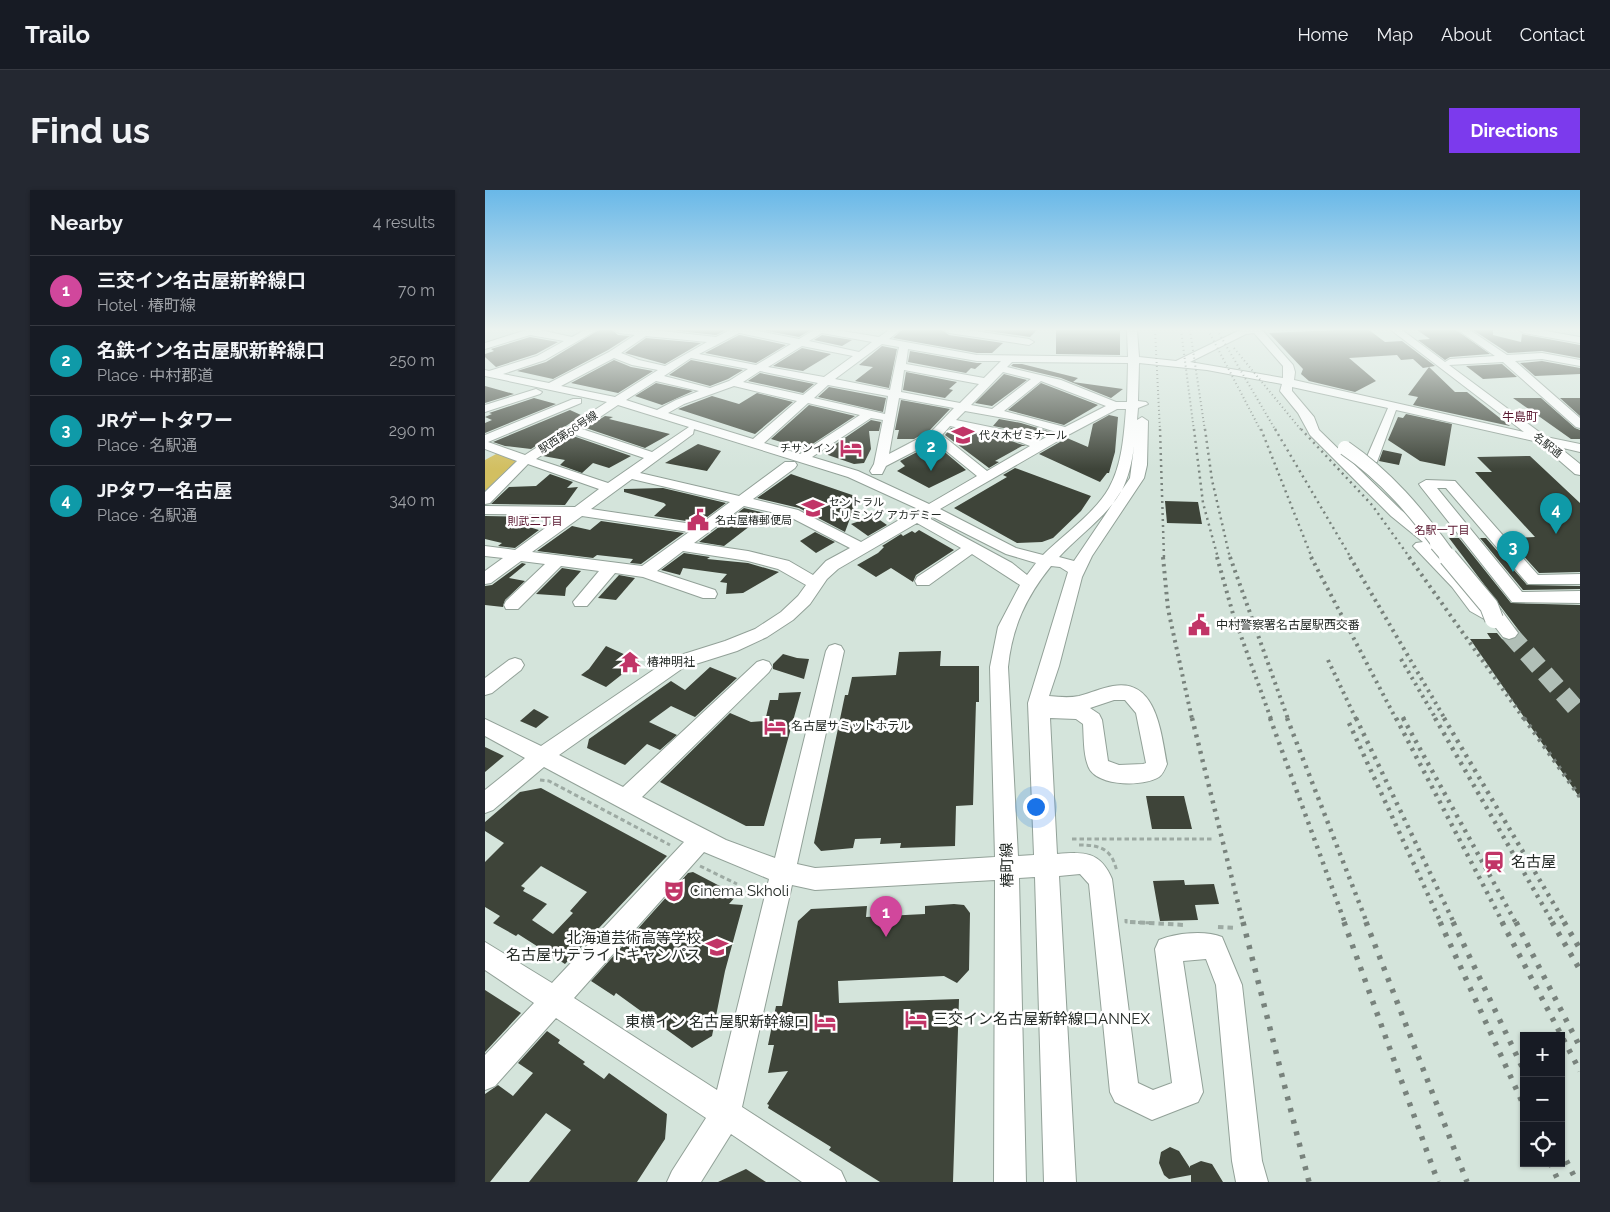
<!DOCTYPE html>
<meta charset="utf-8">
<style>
:root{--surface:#171b24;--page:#242831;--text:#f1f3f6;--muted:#9ea1a6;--line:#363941;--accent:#7c3aed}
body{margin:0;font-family:Raleway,"Noto Sans JP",sans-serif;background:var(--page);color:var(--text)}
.controls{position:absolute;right:15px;bottom:15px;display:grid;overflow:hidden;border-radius:0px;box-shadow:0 1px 4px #0004}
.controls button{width:45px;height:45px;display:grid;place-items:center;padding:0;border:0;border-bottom:1px solid var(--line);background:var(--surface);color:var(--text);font:25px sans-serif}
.you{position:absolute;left:550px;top:616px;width:18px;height:18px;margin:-12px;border:4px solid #fff;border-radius:50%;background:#1a73e8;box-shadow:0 0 0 8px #1a73e833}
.badge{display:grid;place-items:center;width:32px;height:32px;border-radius:50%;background:var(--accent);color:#fff;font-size:16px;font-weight:700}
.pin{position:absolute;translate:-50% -41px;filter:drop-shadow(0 1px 2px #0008)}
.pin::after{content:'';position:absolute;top:26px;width:18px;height:15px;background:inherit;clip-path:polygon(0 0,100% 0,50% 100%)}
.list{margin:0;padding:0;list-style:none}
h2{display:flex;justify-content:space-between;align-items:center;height:65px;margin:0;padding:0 20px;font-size:21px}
h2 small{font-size:16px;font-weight:400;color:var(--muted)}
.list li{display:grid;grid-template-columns:32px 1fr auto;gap:15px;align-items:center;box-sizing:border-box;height:70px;padding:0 20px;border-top:1px solid var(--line)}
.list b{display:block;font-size:19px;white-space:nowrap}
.list p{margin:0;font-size:16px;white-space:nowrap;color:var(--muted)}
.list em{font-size:16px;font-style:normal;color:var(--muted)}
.icon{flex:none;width:28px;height:28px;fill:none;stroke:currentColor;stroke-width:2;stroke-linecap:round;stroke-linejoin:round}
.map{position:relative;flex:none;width:1095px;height:992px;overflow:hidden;border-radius:0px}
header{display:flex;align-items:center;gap:30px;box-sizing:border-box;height:70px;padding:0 25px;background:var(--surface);border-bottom:1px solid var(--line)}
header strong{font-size:24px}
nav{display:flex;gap:28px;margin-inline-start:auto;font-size:18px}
.intro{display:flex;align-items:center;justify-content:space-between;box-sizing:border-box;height:120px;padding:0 30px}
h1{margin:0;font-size:35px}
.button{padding:12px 22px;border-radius:0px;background:var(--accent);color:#fff;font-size:18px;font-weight:700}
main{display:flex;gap:30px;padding:0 30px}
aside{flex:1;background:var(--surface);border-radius:0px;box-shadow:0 1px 4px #0004}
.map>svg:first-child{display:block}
</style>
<header>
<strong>Trailo</strong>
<nav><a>Home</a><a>Map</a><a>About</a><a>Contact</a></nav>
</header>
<div class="intro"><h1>Find us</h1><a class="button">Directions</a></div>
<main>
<aside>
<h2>Nearby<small>4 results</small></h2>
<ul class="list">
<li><span class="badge" style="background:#d1479c">1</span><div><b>三交イン名古屋新幹線口</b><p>Hotel · 椿町線</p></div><em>70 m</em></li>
<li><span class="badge" style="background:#0f9aa8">2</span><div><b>名鉄イン名古屋駅新幹線口</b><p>Place · 中村郡道</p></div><em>250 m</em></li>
<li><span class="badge" style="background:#0f9aa8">3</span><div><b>JRゲートタワー</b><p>Place · 名駅通</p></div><em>290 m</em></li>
<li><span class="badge" style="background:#0f9aa8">4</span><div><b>JPタワー名古屋</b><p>Place · 名駅通</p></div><em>340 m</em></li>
</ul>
</aside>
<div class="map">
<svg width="1095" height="992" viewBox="0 0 1095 992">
<rect width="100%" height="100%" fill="#d4e4db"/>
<polygon fill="#d2bf61" points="13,263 32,270 0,301 0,270"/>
<g fill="#3e4439" fill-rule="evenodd">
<polygon points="114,140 127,140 133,145 145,146 123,160 68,189 32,181 61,172"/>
<polygon points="184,140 241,140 231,145"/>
<polygon points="277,140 326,140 314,147"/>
<polygon points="417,140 457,140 464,145 518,153 507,163 492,163 408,148"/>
<polygon points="495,140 552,140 545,147"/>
<polygon points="571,140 635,140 635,165 571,164"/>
<polygon points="850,140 884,140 900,152 917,151 950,176 938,178 928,169 916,170 912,165 864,168 891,191 870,202 824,191 816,184 818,179 784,143"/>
<polygon points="932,140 971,140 1005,164 965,167 960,170 933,150 945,149"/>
<polygon points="988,140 1008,140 1008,145 1036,152 1037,144 1095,155 1095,168 1057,161 1023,163"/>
<polygon points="254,145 255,145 301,155 271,173 220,163"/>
<polygon points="337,145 367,150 357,156 329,150"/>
<polygon points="45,147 73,152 51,164 11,177 0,167 0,164 9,161 6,159"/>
<polygon points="161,148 216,153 180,174 140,163"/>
<polygon points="397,156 412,159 404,198 370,191 388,177 374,175"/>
<polygon points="317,158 346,164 318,181 288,176"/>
<polygon points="425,161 492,173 497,173 490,179 486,178 481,183 423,172"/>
<polygon points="129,170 146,177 168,181 133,203 86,193"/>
<polygon points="206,170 258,180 243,189 225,196 184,185"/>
<polygon points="1057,171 1095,178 1095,184 1050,186 1035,173"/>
<polygon points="528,174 537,174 593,188 588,192 638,199 626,208 576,188 526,176"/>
<polygon points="1017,174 1032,187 998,189 981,176"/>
<polygon points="944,177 970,202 982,202 1025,236 928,215 933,207 923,205"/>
<polygon points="421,182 472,192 464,199 468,200 460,208 418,200"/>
<polygon points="275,183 329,194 318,203 263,191"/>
<polygon points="519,184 542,190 507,216 490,213"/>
<polygon points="171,193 208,201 177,215 150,206"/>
<polygon points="556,193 613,215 579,235 523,220"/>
<polygon points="0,196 29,204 0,213"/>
<polygon points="344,197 401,208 398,222 333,207"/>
<polygon points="272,203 308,212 270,244 193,219 227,206 254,214"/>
<polygon points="49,208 71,214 0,243 0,233 7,230 0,227 7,224 4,223"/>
<polygon points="1028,208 1056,208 1090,238 1095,240 1095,249 1086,249"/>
<polygon points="1075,208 1095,208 1095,226"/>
<polygon points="416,210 465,219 445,240 429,249 412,249 414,240 410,240"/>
<polygon points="324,215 370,226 320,259 286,249"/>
<polygon points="85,220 96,225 102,222 46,259 20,256 8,252"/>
<polygon points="921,224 967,234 960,276 935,271 903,250 913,227 918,228"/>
<polygon points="624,225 633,227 630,262 624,283 622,283 615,292 554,264 582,248 603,257 608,234"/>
<polygon points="120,226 128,227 124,229 185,244 160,258 101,238"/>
<polygon points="514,229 536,233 566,242 554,249 534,241 508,236"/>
<polygon points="386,230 396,232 394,241 384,241 386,259 379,273 369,274 343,265 342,260"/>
<polygon points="466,238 526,251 541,256 537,256 510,271 514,272 504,278 460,245"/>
<polygon points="88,246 146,266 124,278 108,273 97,283 75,275 80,270 58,266"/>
<polygon points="449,253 481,280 444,298 412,281 420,276 415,271"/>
<polygon points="213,254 236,261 222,281 180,273"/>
<polygon points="898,260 917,264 914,275 894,271"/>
<polygon points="1045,266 1095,313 1095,382 1054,383 1022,348 1050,347 990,282 1007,282 992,267"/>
<polygon points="530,278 606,306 596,321 568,348 557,352 532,353 469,318 522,287 518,285"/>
<polygon points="65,284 88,292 82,298 93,297 80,315 6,314 24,297 51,296"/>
<polygon points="306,284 373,307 360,342 314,318 272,308"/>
<polygon points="178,298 241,313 214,333 169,326 181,315 179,313 139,302 139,299"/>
<polygon points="680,311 713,312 717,334 682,333"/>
<polygon points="259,318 302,328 287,336 274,329 239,356 214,352"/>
<polygon points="0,326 53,327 44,337 54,340 30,358 13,356 17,353 0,349"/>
<polygon points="389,326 402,335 383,346 366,334"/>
<polygon points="116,331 199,343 156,374 145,373 148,369 112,365 108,368 52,361 87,336 105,340"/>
<polygon points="434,340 469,360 431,385 428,392 406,378 391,387 372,375 393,363 399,357 397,356 416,344 418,346 427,341 430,343"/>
<polygon points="330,342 350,352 331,363 315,351"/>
<polygon points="964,348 974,348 1026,413 1095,415 1095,608 985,449 1006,449 1002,443 1012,443 1017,449 1025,451 1032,448 1035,442"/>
<polygon points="995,348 1001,348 1042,395 1095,396 1095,399 1038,400"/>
<polygon points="199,363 225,367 222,369 263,373 294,382 258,403 241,404 242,393 235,392 242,384 198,378 195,385 176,380"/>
<polygon points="37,373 41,374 24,388 40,391 20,410 18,417 0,415 0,396 7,395"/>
<polygon points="77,378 96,381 81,398 80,406 51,404"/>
<polygon points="134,385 150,388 131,410 113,408"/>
<polygon points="121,456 154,471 121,497 96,485 104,479"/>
<polygon points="456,461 455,476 494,476 494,512 491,512 488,615 471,616 470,656 415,658 416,653 395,654 396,648 370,649 368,658 336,661 329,653 360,505 363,505 367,487 411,485 414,462"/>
<polygon points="298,464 312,468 324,469 319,489 288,479 288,474"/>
<polygon points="225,477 252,488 210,527 186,516 164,532 192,545 175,560 162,554 140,575 102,558 104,549 186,491 200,500"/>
<polygon points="316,502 279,636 261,636 175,592 245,523 266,532 280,531 285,510 293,510 294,503"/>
<polygon points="49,519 64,527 51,538 35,531"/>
<polygon points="0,557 19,566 0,582"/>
<path d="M56 598 182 666 80 774 33 744 31 746 8 733 15 726 0 717V672L19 653 0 641V632L35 602ZM56 676 102 702 85 721 88 723 68 744 47 730 62 714 38 701 40 698 36 696Z"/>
<polygon points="661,606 699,606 707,639 667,639"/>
<polygon points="208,682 252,705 244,714 258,715 240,781 227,846 207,858 131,803 129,806 106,791 203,683"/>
<polygon points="699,690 700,695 729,694 734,714 710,715 713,730 675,731 668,691"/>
<polygon points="469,714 479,715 485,723 484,780 472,793 459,786 353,791 354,813 474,809 468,992 395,992 344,960 346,957 283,918 284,915 282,914 303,881 283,883 289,855 283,855 291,816 297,816 313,731 326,719 382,716 381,727 440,724 440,716"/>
<polygon points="0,800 36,823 0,862"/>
<polygon points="62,841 75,850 73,853 100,872 98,874 119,889 124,883 182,924 180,949 152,992 44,992 86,940 61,923 5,992 0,992 0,904 13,895 28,906 48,883 33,873"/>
<polygon points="685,957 694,961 705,978 705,976 716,971 727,974 738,992 706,992 706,985 684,989 679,985 674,973 676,962"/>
<polygon points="261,979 281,992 233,992"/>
</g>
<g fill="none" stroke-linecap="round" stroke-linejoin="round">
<polyline stroke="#b1bfb7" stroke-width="18" stroke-dasharray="18 9" stroke-linecap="butt" points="1024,443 1095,523"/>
<g stroke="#92a198" stroke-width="2">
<g id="minor">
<path d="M41 140H55L87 147 100 140H112L60 170 18 184 64 193 124 162 150 145 134 143 129 140H168L231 147 245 140H268L314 149 329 140H351L394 147 404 140H415L404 149 492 165 643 167 642 140H652L654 167 691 171 755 140H777L808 175 810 182 809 190 1039 242 906 140H917L960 172 965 169 1010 166 973 140H985L1022 165 1057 163 1095 170V176L1057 169 1030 171 1095 228V238L1091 237 1018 172 964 175 1061 247 1095 254V262L1074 257 1095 274V285L1090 284 1053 252 911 220 893 269 892 272H882L881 269 903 218 807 197V201L829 227 834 240 916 320 964 358 967 361 964 364 959 366 952 363 979 389 995 411 1002 407 1008 409 1033 443 1030 447 1024 449 1018 447 1008 434 985 421 967 397 928 356 931 353 938 352 906 326 825 245 813 223 795 201 797 194 722 180 654 173 653 211 661 212 663 214 653 218 652 230 657 227 663 231 662 275 659 288 607 366 597 387 574 476 564 506C574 507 584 508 594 506 606 503 616 498 628 496 672 488 676 544 682 574 680 579 678 584 674 587 658 597 616 596 605 580 598 568 599 547 598 534L591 529 565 528 572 664C599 662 615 661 627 689L653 893 668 900 687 893 670 759 674 750C691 743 720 740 737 747L757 795 777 971 783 992H751L747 971 731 795 721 769 698 771 718 902 713 912 667 930 630 912 625 902 604 694 595 684 574 686 591 992H559L550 687 534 688 541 992H509L510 690 330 700 307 695 257 917 356 981 361 992H317L246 944 216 992H182L187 981 221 928 71 828 10 896 0 900V865L49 813 0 780V752L67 793 199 652 59 577 8 620 0 623V600L40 568 0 546V529L56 556 186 468 240 451 270 439 296 422 313 406 321 395 293 379 263 371 198 361 172 381 230 400 232 404 230 408H218L158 387 130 383 102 416H90L88 412 114 381 76 376 33 419H21L19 415 21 411 60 374 36 371 6 393 0 394V381L18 368 0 366V356L30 360 78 325 0 324V316L90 317 114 299 43 274 5 313 0 314V302L32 271 0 259V245L88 209H96V213L3 252 40 265 122 212 0 186V180L4 181 52 166 79 151 45 145 0 159V153ZM254 143H255L306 154 271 175 214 164ZM337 143 387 152 374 162 324 151ZM769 143 798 176V188L705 172 761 144ZM161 146 222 152 180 176 154 170 136 163ZM397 154 414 157 405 200 350 189ZM317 156 368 166 339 187 283 177ZM423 159 492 171H516L499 188 421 174ZM129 168 147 175 173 180 130 207 76 196ZM206 168 263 179 244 191 225 198 179 186ZM527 172 643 173 642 212H631L576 190 522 177ZM419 180 494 194 475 213 416 202ZM275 181 333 193 318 205 258 192ZM518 182 546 189 507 219 486 215ZM171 191 214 201 191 210 172 220 141 210ZM556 191 621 216 580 237 519 221ZM343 195 403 206 400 224 329 208ZM249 196 312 211 268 249 183 223 199 214ZM414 208 469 218 446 242 404 264ZM323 213 375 225 315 264 279 253ZM133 215 204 237 167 262 97 239ZM632 219H641C639 245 637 275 624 298 611 322 578 345 558 365L531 358 455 319 585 244ZM480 221 536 231 571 242 554 251 534 243 471 230ZM386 228 398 230 389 274 385 281 387 284H397L401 276 449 251 492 286 444 314 373 281 327 267ZM465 236 527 249 545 256 502 281 457 245ZM209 239 363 287 433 319 376 352 313 320 268 309 310 278 312 275 310 272H300L254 306 155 283 208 244ZM88 244 159 268 123 293 51 269ZM650 249 645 288 589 371 574 367C595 344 624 325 638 298 645 283 648 266 650 249ZM147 289 245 312 214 335 106 319ZM259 316 303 326 365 358 341 371 328 385 304 371 263 361 209 353ZM444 325 521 364 551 373 542 385 527 373 442 327ZM97 326 204 342 157 376 47 362ZM432 333 476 358 432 387 430 391 432 395H444L487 364 535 395 513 437 505 477 510 667 330 678 312 674 359 461 356 456 350 454 344 456 341 461 290 668 241 650 157 607 284 482 287 477 284 472 278 470 272 472 138 597 74 565 198 478 252 461 282 447 308 430 325 414 342 389 353 379ZM566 376 575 377 583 382 543 513 549 665 533 666 523 477C527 437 541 407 566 376ZM629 510H640L651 523 661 573 658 574 634 575 623 571 617 530 614 524 605 518ZM219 662 284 689 232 900 89 808Z"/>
<polygon points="459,140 483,140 544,149 549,152 544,155 464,143"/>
<polygon points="1034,140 1055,140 1095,147 1095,153 1039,143"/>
<polygon points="51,199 57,202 55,204 0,222 0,215"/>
<polygon points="941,290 970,291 1053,385 1095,384 1095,394 1043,394 961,298 952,298 1037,402 1095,401 1095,413 1027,412 936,297 934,294"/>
<polygon points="30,468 36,470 39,475 36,480 7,503 0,505 0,488 24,470"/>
</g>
</g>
<g stroke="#9daaa3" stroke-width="3" stroke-dasharray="4.5 3" stroke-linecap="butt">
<polyline points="55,590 64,591 185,655"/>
<polyline points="587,649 729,649"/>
<path d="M594 655C616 655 627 659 632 682"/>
<polyline points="215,676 252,694"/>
<polyline points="641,729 641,732 669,733"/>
</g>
<g stroke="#9daaa3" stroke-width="4" stroke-dasharray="5.5 4" stroke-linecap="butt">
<polyline points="645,732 700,735"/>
<polyline points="733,737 752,738"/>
</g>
<use href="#minor" fill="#fff" fill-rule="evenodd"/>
<g stroke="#78827c" stroke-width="2" stroke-dasharray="1 3" stroke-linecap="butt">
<polyline points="670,140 675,241"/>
<polyline points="696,140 709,241"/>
<polyline points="705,140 720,241"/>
<polyline points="723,140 776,241"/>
<polyline points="732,140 791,241"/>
<polyline points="749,158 817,241"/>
</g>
<g stroke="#78827c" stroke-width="2.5" stroke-dasharray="2 4" stroke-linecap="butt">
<polyline points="675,239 679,368"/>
<polyline points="709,239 718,313 733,368"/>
<polyline points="720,239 727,290 745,368"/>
<polyline points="776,239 827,368"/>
<polyline points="790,239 866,368"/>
<polyline points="816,239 887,315 925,368"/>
</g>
<g stroke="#78827c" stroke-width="4" stroke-dasharray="2.5 4.5" stroke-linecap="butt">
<polyline points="678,367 683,419 707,529"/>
<polyline points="732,367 748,424 786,529"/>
<polyline points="745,367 803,529"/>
<polyline points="826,367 911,529"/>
<polyline points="865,367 960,529"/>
<polyline points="924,367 1039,529"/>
<polyline points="916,469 951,529"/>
<polyline points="843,470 871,529"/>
<polyline points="918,527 919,529"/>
</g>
<g stroke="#78827c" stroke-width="4.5" stroke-dasharray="3 5.5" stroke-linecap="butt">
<polyline points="707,528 758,733"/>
<polyline points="785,528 860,733"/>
<polyline points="802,528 882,733"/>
<polyline points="871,528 969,733"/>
<polyline points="911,528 1018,733"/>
<polyline points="918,528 1031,733"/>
<polyline points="950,528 1068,733"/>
<polyline points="959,528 1080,733"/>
<polyline points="1039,528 1095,607"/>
<polyline points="864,533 956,733"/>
</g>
<g stroke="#78827c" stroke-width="5.5" stroke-dasharray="4 8" stroke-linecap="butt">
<polyline points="758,732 824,992"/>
<polyline points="859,732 953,992"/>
<polyline points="881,732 982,992"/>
<polyline points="955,732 1039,916"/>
<polyline points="968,732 1039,881"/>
<polyline points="1017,732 1095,881"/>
<polyline points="1031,732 1095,857"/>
<polyline points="1067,732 1095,780"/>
<polyline points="1079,732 1095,759"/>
<polyline points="1076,960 1092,992"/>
<polyline points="1065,973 1074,992"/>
</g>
<g stroke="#92a198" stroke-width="16" stroke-linecap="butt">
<g id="minor-bridge-far1">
<path d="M860 258C901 286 932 323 961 363"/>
<polyline points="952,354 964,368"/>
</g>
</g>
<g stroke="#92a198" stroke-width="20" stroke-linecap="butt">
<polyline id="minor-bridge" points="963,367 1004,416 1009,429"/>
</g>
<use href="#minor-bridge-far1" stroke="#fff" stroke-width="14"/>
<use href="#minor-bridge" stroke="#fff" stroke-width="18"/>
</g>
<linearGradient id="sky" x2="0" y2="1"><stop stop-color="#69b8e8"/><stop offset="0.5" stop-color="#ecf3ef"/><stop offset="1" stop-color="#ecf3ef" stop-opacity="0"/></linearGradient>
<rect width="1095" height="279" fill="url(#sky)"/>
<defs>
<g id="university-bare" transform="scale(1.725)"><path d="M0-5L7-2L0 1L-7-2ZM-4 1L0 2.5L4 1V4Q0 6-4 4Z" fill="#c13567" stroke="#fff" stroke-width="2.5" paint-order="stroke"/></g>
<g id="hotel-bare" transform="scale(1.725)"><path d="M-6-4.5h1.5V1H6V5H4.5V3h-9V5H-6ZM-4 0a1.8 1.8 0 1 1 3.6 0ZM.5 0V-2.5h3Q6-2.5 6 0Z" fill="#c13567" stroke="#fff" stroke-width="2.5" paint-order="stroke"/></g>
<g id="civic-bare" transform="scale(1.725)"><path d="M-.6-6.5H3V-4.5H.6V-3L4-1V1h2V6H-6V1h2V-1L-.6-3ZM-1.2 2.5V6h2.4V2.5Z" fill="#c13567" stroke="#fff" stroke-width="2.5" paint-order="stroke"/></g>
<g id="temple-bare" transform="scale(1.725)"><path d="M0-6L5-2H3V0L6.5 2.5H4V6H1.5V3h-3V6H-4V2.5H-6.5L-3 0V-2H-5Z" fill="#c13567" stroke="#fff" stroke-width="2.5" paint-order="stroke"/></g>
<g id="station-bare" transform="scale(1.725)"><path d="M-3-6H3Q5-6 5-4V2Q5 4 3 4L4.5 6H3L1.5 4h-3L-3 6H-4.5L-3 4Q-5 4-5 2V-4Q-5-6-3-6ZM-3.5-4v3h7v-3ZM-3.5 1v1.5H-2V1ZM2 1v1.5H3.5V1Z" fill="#c13567" stroke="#fff" stroke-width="2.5" paint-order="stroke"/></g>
<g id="theatre-bare" transform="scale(1.725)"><path d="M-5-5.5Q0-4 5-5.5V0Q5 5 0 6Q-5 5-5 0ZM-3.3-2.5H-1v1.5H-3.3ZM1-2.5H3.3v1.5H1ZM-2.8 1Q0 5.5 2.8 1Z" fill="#c13567" stroke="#fff" stroke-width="2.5" paint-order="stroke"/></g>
<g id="school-bare" transform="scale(1.725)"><path d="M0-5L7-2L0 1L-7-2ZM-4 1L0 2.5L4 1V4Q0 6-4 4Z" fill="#c13567" stroke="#fff" stroke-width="2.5" paint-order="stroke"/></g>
</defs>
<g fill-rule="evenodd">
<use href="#university-bare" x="478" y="245"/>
<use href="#hotel-bare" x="366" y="258"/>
<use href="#university-bare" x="328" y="318"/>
<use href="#civic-bare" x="213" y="330"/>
<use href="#civic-bare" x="714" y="435"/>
<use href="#temple-bare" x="145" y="472"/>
<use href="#hotel-bare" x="290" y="536"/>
<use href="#station-bare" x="1009" y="672"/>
<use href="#theatre-bare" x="189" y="701"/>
<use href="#school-bare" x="232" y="757"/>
<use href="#hotel-bare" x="431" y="829"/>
<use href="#hotel-bare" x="340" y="832"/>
</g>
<g text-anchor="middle" stroke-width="5" stroke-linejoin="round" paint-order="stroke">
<g font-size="11" fill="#252b27" stroke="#fff">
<text transform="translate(83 242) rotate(-33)" y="4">駅西第56号線</text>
<text transform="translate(1063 255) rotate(38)" y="4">名駅通</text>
</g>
<g font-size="11" fill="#252b27" stroke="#fff" text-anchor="start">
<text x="494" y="249">代々木ゼミナール</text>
<text x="350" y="262" text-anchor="end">チサンイン</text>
<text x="344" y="316">セントラル<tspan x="344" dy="13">トリミング アカデミー</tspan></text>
<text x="230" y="334">名古屋椿郵便局</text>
</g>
<g font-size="11" fill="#57142c" stroke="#fff">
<text x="50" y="335">則武二丁目</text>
<text x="957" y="344">名駅一丁目</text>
</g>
<g font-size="12" fill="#57142c" stroke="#fff">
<text x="1035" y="231">牛島町</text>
</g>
<g font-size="12" fill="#252b27" stroke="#fff" text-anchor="start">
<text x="731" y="439">中村警察署名古屋駅西交番</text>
<text x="162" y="476">椿神明社</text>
<text x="306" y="540">名古屋サミットホテル</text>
</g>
<g font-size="15" fill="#252b27" stroke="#fff" text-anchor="start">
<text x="1026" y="677">名古屋</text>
<text x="205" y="706">Cinema Skholi</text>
<text x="216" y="753" text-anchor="end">北海道芸術高等学校<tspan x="216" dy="17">名古屋サテライトキャンパス</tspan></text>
<text x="448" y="834">三交イン名古屋新幹線口ANNEX</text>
<text x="324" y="837" text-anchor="end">東横イン 名古屋駅新幹線口</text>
</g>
<g font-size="15" fill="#252b27" stroke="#fff">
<text transform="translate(522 675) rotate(-91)" y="5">椿町線</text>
</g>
</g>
</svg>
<div class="controls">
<button>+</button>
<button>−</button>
<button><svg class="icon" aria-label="locate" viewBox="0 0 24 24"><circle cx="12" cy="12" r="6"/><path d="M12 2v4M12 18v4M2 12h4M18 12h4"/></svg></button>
</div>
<div class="you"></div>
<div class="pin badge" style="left:401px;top:747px;background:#d1479c">1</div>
<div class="pin badge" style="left:446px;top:281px;background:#0f9aa8">2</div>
<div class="pin badge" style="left:1028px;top:382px;background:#0f9aa8">3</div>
<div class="pin badge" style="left:1071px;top:344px;background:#0f9aa8">4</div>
</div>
</main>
